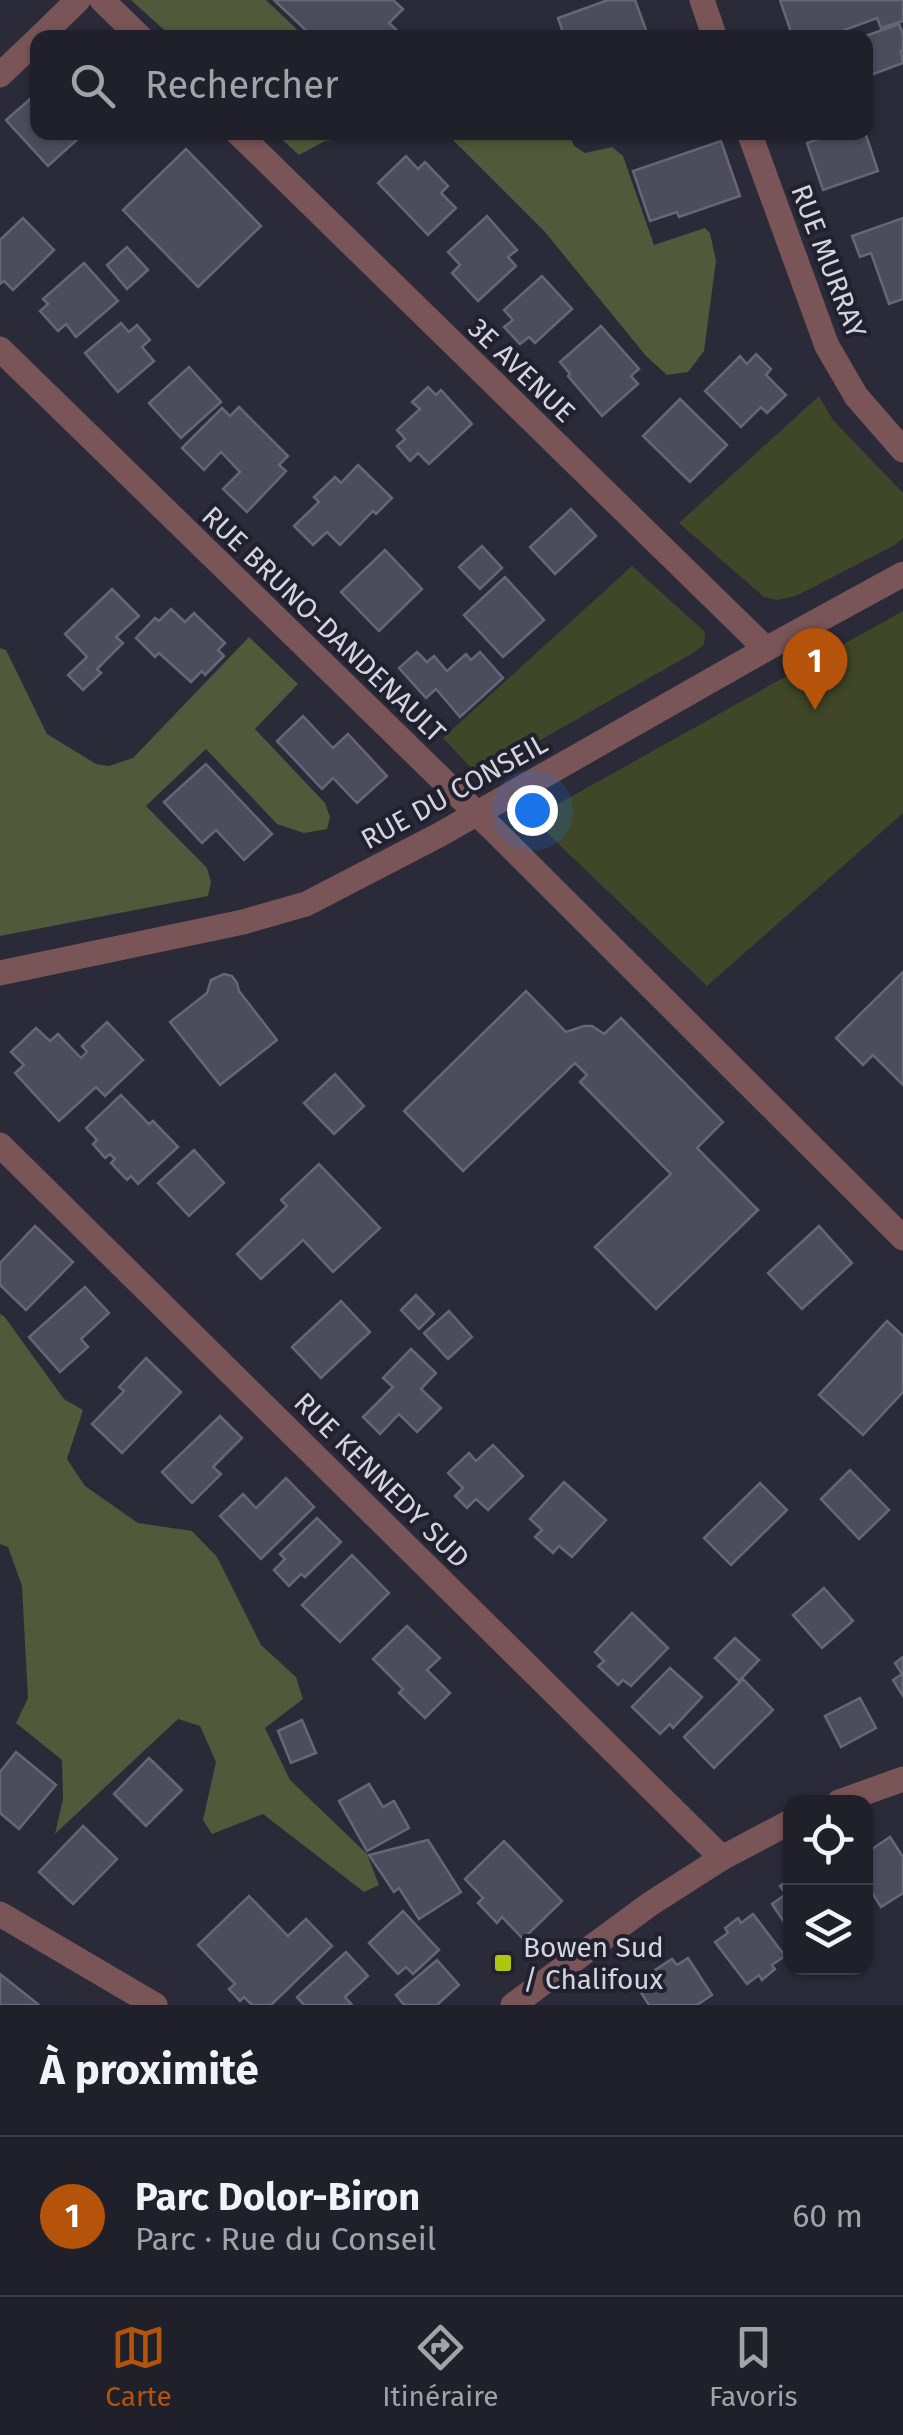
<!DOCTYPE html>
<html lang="fr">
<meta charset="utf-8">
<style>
:root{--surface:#20202b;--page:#2d2d37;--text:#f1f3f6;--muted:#a2a3a9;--line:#3d3e47;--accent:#b45309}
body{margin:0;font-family:"Fira Sans",sans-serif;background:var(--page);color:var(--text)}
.controls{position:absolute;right:30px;bottom:30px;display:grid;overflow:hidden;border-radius:20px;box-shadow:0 2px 8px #0004}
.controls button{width:90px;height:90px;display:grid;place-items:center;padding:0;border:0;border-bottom:2px solid var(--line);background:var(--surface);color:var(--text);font:50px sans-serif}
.you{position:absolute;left:532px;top:810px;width:35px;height:35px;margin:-25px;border:8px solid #fff;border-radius:50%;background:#1a73e8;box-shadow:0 0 0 15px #1a73e833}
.badge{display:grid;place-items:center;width:65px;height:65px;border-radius:50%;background:var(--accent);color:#fff;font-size:32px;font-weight:700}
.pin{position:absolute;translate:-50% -82px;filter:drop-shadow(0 2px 5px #0008)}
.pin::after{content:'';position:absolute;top:52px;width:35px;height:30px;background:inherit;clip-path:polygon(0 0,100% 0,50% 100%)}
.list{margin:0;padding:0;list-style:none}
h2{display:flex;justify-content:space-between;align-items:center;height:130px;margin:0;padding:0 40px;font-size:42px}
h2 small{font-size:32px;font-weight:400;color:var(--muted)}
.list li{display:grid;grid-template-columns:65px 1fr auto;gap:30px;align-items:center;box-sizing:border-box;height:160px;padding:0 40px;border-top:2px solid var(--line)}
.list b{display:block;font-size:38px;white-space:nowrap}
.list p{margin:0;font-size:32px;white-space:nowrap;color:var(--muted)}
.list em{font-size:32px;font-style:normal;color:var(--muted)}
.icon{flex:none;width:55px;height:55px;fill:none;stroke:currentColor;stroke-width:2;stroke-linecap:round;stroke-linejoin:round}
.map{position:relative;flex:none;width:903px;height:2005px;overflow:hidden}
.search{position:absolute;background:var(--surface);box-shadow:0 2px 8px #0004;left:30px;right:30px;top:30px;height:110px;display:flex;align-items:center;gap:25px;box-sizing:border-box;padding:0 35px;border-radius:20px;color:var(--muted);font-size:38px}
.sheet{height:290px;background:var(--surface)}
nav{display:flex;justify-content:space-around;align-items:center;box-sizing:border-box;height:140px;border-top:2px solid var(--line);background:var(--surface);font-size:28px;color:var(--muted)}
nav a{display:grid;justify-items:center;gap:5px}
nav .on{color:var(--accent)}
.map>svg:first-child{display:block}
</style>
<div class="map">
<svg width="903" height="2005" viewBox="0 0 903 2005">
<rect width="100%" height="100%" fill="#2a2a39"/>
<g fill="#3f4728">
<polygon points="819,396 833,420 903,493 903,538 895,545 796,596 777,600 764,597 679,523"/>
<polygon points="632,566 705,632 704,644 695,652 500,763 483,769 472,769 443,738"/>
<polygon points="903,611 903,813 707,986 548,834 542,820 549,809"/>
</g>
<g fill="#505939">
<polygon points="131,0 266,0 305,37 172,37"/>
<polygon points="275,133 362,133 354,138 325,141 299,155"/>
<polygon points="446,133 569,133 574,146 585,153 612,147 623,156 654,245 705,228 710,233 716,261 704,351 688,372 667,375 646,356 545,232"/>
<polygon points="249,637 298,684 255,729 325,803 330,817 327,829 304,833 277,824 206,749 146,806 207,868 211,882 208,896 0,936 0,648 6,650 47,734 96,764 109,766 133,758"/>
<polygon points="0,1314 4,1316 64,1399 83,1410 67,1459 85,1486 138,1523 192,1531 217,1557 261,1645 296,1677 303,1699 265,1728 290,1780 367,1854 379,1885 364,1892 263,1814 212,1834 203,1820 216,1762 200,1726 178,1719 55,1834 63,1799 62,1760 16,1723 28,1698 22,1586 8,1547 0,1544"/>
</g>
<g fill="#4c4c5c" stroke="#667" stroke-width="2.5">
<polygon points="274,0 393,0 403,9 389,23 403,36 314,38"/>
<polygon points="608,0 635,0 649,38 565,38 558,18"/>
<polygon points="780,0 903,0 903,21 881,28 877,18 823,38 793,38"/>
<polygon points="899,24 903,34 903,51 901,51 903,63 871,75 868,67 866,68 866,38 860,38"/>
<polygon points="38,92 38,132 77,132 81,136 48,166 6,120"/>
<polygon points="837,132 865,132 878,171 823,190 807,143"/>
<polygon points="721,141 740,196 679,217 677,212 650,221 633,171"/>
<polygon points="186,149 261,226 198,287 123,210"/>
<polygon points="406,156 418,169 425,162 448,186 441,193 456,208 428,235 378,183"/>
<polygon points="487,216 517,250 508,257 516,266 478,301 452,273 460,265 448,252"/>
<polygon points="23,218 54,250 13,290 4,281 0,284 0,240"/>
<polygon points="903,218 903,299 889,304 871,253 860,257 852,236"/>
<polygon points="127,247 148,270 127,289 107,265"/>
<polygon points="84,263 118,301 76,337 66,324 58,331 40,311 48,304 43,299"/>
<polygon points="542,276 572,309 535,343 529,337 520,344 504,327 513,320 504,310"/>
<polygon points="121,323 129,332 137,325 150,340 142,347 154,361 118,392 85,353"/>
<polygon points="601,326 639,369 631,376 638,384 602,416 568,376 570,374 560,362"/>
<polygon points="756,354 771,369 766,375 786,395 767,413 761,407 741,427 705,391 740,356 747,364"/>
<polygon points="189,367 221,402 181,438 149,403"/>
<polygon points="428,387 436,395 441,390 472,424 429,464 418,453 410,461 397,446 405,439 397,430 420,409 412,402"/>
<polygon points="680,399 727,445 690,482 643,436"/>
<polygon points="239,407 288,456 279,465 286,471 247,512 223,489 240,472 221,452 204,470 182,448 222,408 230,416"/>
<polygon points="358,465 392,498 376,514 373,511 340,545 327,532 313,545 294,526 319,502 314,497 335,477 341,483"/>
<polygon points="571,509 596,536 555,574 530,547"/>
<polygon points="482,546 502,568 480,589 459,567"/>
<polygon points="385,550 422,589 379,631 341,592"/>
<polygon points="505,577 544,620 503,657 464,615"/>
<polygon points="112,589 139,616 116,637 123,643 97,669 101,673 83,690 68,675 87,657 65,634"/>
<polygon points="171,609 185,622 194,613 225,643 218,650 224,656 205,675 202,671 191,682 159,653 155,657 136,638 155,618 159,621"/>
<polygon points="417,652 427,662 434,656 447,671 466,654 471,660 480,652 503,678 460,717 436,689 426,698 399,668"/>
<polygon points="303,716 333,748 348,734 387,776 357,803 333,778 322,789 277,741"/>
<polygon points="206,764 272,834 244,860 216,830 202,843 164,802"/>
<polygon points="903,972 903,1085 873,1055 863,1065 836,1038"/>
<polygon points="224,974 232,976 237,983 239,991 277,1040 220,1085 170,1022 207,993 211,980"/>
<polygon points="526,991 566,1032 584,1026 592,1026 604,1034 621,1018 723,1122 697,1148 758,1210 656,1309 595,1247 671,1174 580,1082 587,1075 575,1063 463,1171 404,1111"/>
<polygon points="107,1022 143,1060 105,1096 96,1087 59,1121 15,1073 24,1065 11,1052 36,1028 50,1041 58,1034 81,1058 87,1052 82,1046"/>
<polygon points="335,1074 364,1106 334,1134 304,1103"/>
<polygon points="121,1095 149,1124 153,1121 178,1147 138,1184 131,1176 127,1180 111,1163 115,1159 110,1154 105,1158 93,1144 97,1140 86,1128"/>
<polygon points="194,1150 224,1183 189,1216 158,1183"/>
<polygon points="319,1164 380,1228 333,1272 303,1240 261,1279 237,1254 287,1206 281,1200"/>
<polygon points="35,1226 73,1262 26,1310 0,1285 0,1263"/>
<polygon points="819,1226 852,1263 802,1309 768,1273"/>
<polygon points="85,1287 109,1313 81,1339 88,1347 60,1372 29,1337"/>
<polygon points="416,1295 434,1314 419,1329 401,1310"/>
<polygon points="341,1301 370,1332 321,1378 292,1347"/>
<polygon points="449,1311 472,1337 448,1359 424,1333"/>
<polygon points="887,1321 903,1336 903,1392 863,1435 819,1395"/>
<polygon points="411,1349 436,1373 421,1389 441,1408 417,1432 399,1414 380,1434 363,1417 393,1387 383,1378"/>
<polygon points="146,1358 181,1392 122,1453 92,1424 124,1391 119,1387"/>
<polygon points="220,1416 242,1438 213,1467 221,1474 192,1503 162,1472"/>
<polygon points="493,1445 523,1476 488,1510 476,1499 467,1508 455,1496 463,1488 448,1473 469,1453 476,1461"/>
<polygon points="850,1470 889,1510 859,1539 821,1499"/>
<polygon points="286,1478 314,1507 261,1559 220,1516 243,1494 256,1508"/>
<polygon points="564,1482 606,1520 572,1557 559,1546 553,1553 535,1537 542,1530 530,1519"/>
<polygon points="760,1483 787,1510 731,1565 704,1538"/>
<polygon points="317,1518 341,1542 305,1577 301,1574 289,1586 274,1570 285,1559 280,1554"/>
<polygon points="352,1555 389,1593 340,1642 302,1605"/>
<polygon points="824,1588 853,1621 822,1648 793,1615"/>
<polygon points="632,1613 668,1648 631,1686 623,1680 618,1685 598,1666 604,1661 595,1652"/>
<polygon points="407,1626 440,1658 427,1670 450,1693 425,1718 399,1693 403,1689 373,1659"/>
<polygon points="735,1638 759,1660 739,1681 715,1658"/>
<polygon points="903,1657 903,1696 893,1680 902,1674 895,1663"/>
<polygon points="670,1668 702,1697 673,1728 670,1724 660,1734 632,1707"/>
<polygon points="743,1679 773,1710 714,1768 684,1737"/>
<polygon points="860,1698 876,1728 841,1747 825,1716"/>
<polygon points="302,1720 316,1753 291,1763 278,1731"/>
<polygon points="16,1752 56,1785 19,1829 0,1813 0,1772"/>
<polygon points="149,1758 182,1790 146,1826 114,1794"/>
<polygon points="369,1784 383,1807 394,1801 409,1828 367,1851 339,1801"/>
<polygon points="83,1826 117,1859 73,1904 39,1872"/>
<polygon points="890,1837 903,1857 903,1893 881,1907 866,1883 866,1853"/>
<polygon points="428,1840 461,1892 419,1919 399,1888 394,1892 369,1855"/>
<polygon points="504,1841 562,1901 523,1939 502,1917 497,1923 478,1903 483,1898 465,1879"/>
<polygon points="790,1879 790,1931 772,1904 786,1894 780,1886"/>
<polygon points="249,1896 288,1936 306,1919 332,1946 271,2005 252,2005 244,1997 240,2001 229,1989 235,1984 198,1945"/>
<polygon points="403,1911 439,1950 413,1974 406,1967 398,1974 369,1943"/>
<polygon points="753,1914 785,1956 772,1965 775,1969 762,1980 759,1975 747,1984 715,1942 728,1933 725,1928 738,1918 741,1923"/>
<polygon points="346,1952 368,1976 345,1997 352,2005 304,2005 297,1997"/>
<polygon points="688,1958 712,1995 697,2005 649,2005 640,1991 660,1977 655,1970 672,1959 677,1965"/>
<polygon points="437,1960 459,1985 437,2005 404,2005 396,1995"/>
<polygon points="0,1974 39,2005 0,2005"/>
</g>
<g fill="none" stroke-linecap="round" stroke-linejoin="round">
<g stroke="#7a5558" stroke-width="25">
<polyline points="102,0 141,38"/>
<polyline points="702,0 715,38"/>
<polyline points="39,38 78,0"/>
<polyline points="0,75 38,39"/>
<polyline points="237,132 766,649"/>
<polyline points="749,132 827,346 856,396 903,450"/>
<polyline points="0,349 499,835 903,1238"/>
<polyline points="0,973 243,922 306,904 439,835 766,649 903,574"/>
<polyline points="0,1145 722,1858"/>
<polyline points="839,1802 903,1779"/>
<polyline points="0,1914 155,2005"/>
<polyline points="513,2005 650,1904 722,1858 790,1822"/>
</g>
</g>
<rect fill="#adc60e" stroke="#21202e" stroke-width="4" x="493" y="1953" width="20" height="20" rx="5"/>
<g text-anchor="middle" stroke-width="8" stroke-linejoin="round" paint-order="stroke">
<g font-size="28" fill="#d4d4de" stroke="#21202e">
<text transform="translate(829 261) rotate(69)" y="10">RUE MURRAY</text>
<text transform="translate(522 370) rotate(44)" y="10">3E AVENUE</text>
<text transform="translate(324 624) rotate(44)" y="10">RUE BRUNO-DANDENAULT</text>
<text transform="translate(454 791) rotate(-29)" y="10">RUE DU CONSEIL</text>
<text transform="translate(382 1480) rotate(45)" y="10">RUE KENNEDY SUD</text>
</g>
<g font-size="28" fill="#d4d4de" stroke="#21202e" text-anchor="start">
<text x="523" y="1957">Bowen Sud<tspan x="523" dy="32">/ Chalifoux</tspan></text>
</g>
</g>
</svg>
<div class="controls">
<button><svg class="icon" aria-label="locate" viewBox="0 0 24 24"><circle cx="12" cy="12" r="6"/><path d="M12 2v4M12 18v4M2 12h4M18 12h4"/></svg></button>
<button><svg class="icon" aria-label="layers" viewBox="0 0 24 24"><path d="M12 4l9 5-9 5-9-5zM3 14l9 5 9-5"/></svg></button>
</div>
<div class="you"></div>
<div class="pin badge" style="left:815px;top:710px">1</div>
<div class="search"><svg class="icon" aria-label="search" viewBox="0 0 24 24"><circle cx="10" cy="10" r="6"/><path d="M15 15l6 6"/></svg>Rechercher</div>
</div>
<section class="sheet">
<h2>À proximité<small></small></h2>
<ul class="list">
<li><span class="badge">1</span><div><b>Parc Dolor-Biron</b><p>Parc · Rue du Conseil</p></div><em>60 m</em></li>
</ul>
</section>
<nav>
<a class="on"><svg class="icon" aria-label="map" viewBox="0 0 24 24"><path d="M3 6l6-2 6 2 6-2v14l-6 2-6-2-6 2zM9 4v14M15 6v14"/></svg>Carte</a>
<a><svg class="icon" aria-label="directions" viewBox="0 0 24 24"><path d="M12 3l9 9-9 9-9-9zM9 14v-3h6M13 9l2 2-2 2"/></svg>Itinéraire</a>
<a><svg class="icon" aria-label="saved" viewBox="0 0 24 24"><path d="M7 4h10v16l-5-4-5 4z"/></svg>Favoris</a>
</nav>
